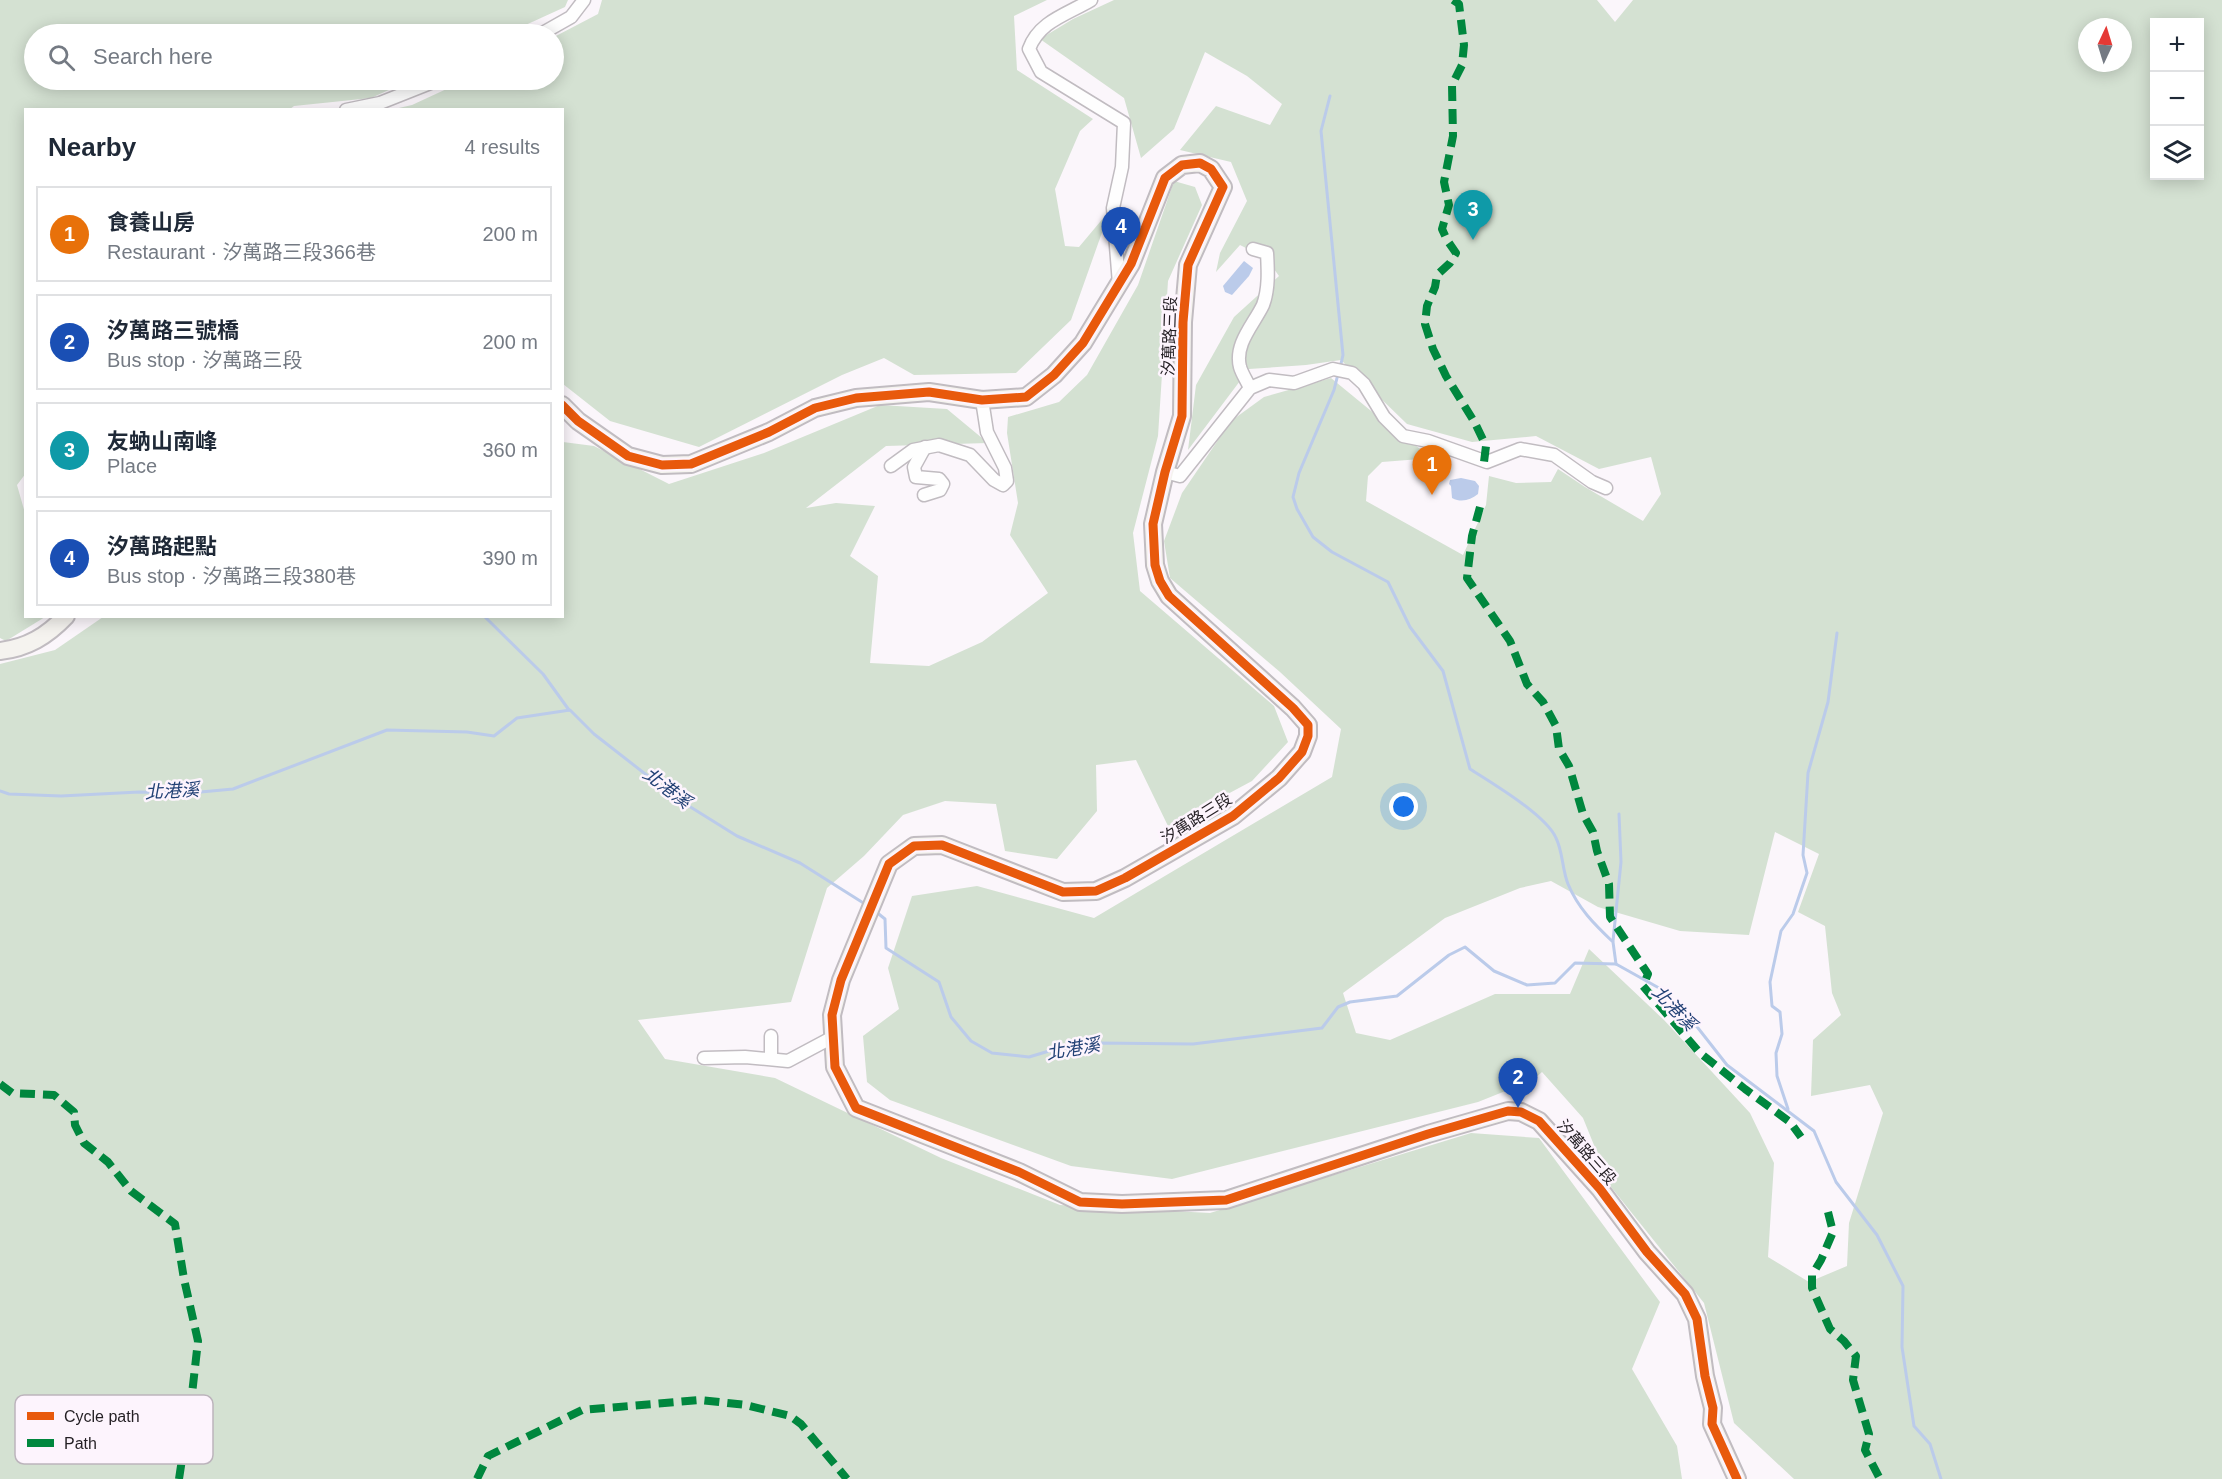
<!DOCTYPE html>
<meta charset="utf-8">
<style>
:root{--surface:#fff;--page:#f2f2f3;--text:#1f2937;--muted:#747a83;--line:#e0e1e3;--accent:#d93025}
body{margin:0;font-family:Arial,"Noto Sans TC",sans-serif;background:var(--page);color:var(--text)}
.controls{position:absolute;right:18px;top:18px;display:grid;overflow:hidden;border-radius:0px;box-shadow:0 3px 15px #0003}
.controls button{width:54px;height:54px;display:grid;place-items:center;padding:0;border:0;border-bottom:2px solid var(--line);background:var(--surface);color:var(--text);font:30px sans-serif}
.compass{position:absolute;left:2078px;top:18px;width:54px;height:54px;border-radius:50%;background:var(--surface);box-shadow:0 3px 15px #0003;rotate:4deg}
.you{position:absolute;left:1404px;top:807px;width:21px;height:21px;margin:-15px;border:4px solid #fff;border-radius:50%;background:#1a73e8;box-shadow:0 0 0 9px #1a73e833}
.badge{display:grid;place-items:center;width:39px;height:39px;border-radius:50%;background:var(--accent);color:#fff;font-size:20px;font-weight:700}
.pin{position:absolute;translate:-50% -50px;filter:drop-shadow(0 2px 3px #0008)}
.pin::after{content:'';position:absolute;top:32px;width:21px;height:18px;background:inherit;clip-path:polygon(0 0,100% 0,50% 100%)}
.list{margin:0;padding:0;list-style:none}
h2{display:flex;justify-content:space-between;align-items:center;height:78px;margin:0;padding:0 24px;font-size:26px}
h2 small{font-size:20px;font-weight:400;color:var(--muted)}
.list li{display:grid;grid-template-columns:39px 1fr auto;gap:18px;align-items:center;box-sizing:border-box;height:96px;margin:0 12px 12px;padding:0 12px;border:2px solid var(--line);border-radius:0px}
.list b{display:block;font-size:22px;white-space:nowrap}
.list p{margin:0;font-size:20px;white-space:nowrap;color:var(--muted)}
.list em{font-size:20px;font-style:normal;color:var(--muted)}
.icon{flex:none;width:33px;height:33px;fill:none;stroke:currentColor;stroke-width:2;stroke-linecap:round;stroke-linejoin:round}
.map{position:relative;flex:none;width:2222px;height:1479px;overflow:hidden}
.search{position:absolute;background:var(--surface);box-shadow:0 3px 15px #0003;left:24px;top:24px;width:540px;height:66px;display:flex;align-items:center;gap:15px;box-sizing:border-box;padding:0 21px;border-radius:33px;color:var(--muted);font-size:22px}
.panel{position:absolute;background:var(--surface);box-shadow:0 3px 15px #0003;left:24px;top:108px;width:540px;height:510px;border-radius:0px}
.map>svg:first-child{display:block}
</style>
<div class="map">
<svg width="2222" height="1479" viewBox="0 0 2222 1479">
<rect width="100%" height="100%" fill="#fbf6fb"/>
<g fill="#d4e1d2" fill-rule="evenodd">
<polygon points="0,0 568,0 565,7 506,34 34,34 34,80 411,80 371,98 294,106 290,109 26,110 26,473 17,485 25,513 26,616 45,617 6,641 0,638"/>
<polygon points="602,0 1047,0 1014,16 1017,70 1093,119 1080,131 1055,189 1065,246 1079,247 1110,210 1071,320 1016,373 914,375 884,358 842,375 699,447 610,421 563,384 562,110 390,110 412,105 466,80 554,80 554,37 598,14"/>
<path d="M1114 0H1597L1615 22 1633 0H2222V1479H1794L1734 1423 1704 1303 1611 1187 1583 1118 1542 1072 1533 1080 1478 1102 1172 1179 1071 1166 890 1100 867 1082 863 1036 899 1009 888 968 912 896 977 886 1094 918 1332 777 1341 729 1280 672 1170 578 1164 541 1182 493 1231 421 1264 397 1331 378 1398 433 1433 458 1382 462 1368 476 1366 501 1463 555 1486 505 1489 476 1516 483 1551 482 1558 469 1585 487 1643 521 1661 494 1651 457 1599 469 1536 436 1472 442 1407 424 1341 360 1306 365 1249 369 1188 450 1196 385 1234 317 1279 276 1266 258 1240 245 1216 272 1220 253 1247 201 1231 162 1180 150 1216 106 1270 125 1282 104 1247 76 1205 52 1174 129 1141 158 1124 98 1040 39 1073 19ZM2154 22H2200V176H2154ZM2087 27H2123V63H2087ZM1775 832 1819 854 1798 912 1825 926 1832 993 1841 1015 1813 1040 1811 1096 1870 1085 1883 1113 1849 1223 1847 1266 1809 1282 1768 1257 1774 1163 1750 1113 1664 1020 1589 949 1570 994H1495L1390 1040 1356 1033 1343 993 1445 918 1520 888 1551 881 1598 907 1680 931 1749 935Z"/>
<polygon points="1174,181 1195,187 1202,205 1168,281 1158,436 1133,533 1140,591 1274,706 1288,742 1252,781 1168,826 1136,760 1096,765 1097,811 1057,859 1005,851 996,804 945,801 903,815 864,856 827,888 791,1002 638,1020 665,1059 775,1078 941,1158 1060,1205 1210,1213 1471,1133 1539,1138 1660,1302 1632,1369 1677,1446 1682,1479 0,1479 0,664 55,650 103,617 562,616 563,442 594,446 669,484 764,453 880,405 947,409 988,443 886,446 806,508 836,503 875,506 850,556 878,576 870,663 929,666 982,642 1048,593 1010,535 1018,503 1007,433 1008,417 1059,402 1087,375 1138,285"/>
</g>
<g fill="#bbcbea">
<polygon points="1244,261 1253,268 1249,276 1232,295 1225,292 1223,286"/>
<path d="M1461 478 1475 481 1479 486 1478 494C1470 500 1462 503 1452 498L1451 486 1449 484 1450 480Z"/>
</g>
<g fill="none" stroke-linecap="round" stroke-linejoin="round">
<g stroke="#bbcbea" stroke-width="3">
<polyline points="1330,96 1321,131 1343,355 1340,368"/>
<path d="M1338 374 1334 390 1299 473 1293 497 1297 509 1313 537 1332 552 1388 582 1410 627 1443 671 1470 769C1492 783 1546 815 1556 838 1563 852 1562 869 1568 884 1578 908 1594 924 1613 942L1616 964"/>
<polyline points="484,616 543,674 569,710"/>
<polyline points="0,791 9,794 61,796 139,792 190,793 233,789 387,730 467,732 494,736 517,718 570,710 594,734 676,798 737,836 800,863 865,904"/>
<polyline points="875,911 885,919 886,948 939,982 951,1017 971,1041 992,1053 1029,1057 1049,1051 1097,1043 1193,1044 1322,1028 1338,1007 1350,1002 1397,996 1449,955 1465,947 1494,971 1527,985 1555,983 1575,963 1616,964 1659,988 1698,1028 1727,1065 1814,1131 1836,1182 1877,1235 1903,1286 1902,1347 1914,1426 1930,1444 1941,1479"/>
<polyline points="1613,941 1621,862 1619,814"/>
<polyline points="1788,1109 1777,1076 1776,1053 1782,1034 1780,1012 1772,1006 1770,982 1781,931 1793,914 1807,873 1803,855 1808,773 1828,702 1837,633"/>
</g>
<g stroke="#c1bcc1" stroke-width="15">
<g id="street">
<path d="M1091 0C1068 14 1039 21 1029 49L1041 72 1124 123 1122 167 1113 208 1119 284"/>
<polyline points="541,34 571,17 584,0"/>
<polyline points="346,110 380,103 438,80"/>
<path d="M1250 388C1247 381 1242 374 1240 367 1234 344 1254 324 1263 305 1269 289 1268 270 1267 253L1253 249"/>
<polyline points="891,466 913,450 939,445 970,455 994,480 1003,485 1007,481 1005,468 987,432 982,400"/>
<polyline points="1165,472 1180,476 1250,388 1269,380 1294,383 1333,369 1352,373 1364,384 1384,417 1403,436 1428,441 1487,462 1520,449 1554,455 1592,482 1606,488"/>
<polyline points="924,495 940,490 943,484 939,479 916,477 914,467 925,447"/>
<polyline points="771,1036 771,1058"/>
<polyline points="704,1058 745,1057 788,1061 833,1037"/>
</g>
</g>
<g stroke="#c1bcc1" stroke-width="20">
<g id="secondary">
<polyline points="562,405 578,421 628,456 662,465 691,464 769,432 815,408 856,398 929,392 982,400 1026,397 1054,375 1083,343 1131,264 1165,178 1182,165 1200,163 1211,169 1223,187 1188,265 1183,322 1182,416 1165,472 1153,524 1155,565 1160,581 1169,596 1293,708 1308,725 1308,736 1302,752 1279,778 1233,816 1125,878 1096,891 1063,892 942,845 914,846 889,864 841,980 832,1015 835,1067 856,1108 1019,1172 1080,1202 1122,1204 1226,1200 1428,1134 1508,1111 1521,1112 1539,1121 1600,1189 1647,1252 1685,1294 1697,1319 1705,1376 1713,1408 1712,1424 1737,1479"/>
<path d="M0 651C27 648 47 636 66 616"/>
</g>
</g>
<use href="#street" stroke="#fefefe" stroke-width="12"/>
<use href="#secondary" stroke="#f5f3ef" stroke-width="16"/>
<g stroke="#00873e" stroke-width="8" stroke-dasharray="15 8" stroke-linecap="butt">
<polyline points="1453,0 1459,4 1464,45 1462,65 1452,85 1453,136 1444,182 1449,205 1442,229 1447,240 1456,253 1450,263 1437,275 1435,287 1427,306 1425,324 1433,349 1446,376 1475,423 1486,446 1484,462"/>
<polyline points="1480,507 1472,536 1467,578 1510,641 1527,684 1543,702 1556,726 1559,749 1569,766 1583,814 1593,832 1597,851 1609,884 1610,917 1648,974 1643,986 1699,1052 1745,1089 1790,1122 1801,1137"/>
<polyline points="0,1084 12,1093 54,1095 74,1112 75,1125 84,1143 108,1162 131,1191 175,1224 184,1279 198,1341 192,1394 179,1479"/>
<polyline points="1828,1212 1833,1232 1821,1260 1812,1275 1812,1288 1830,1329 1844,1341 1856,1356 1853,1380 1869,1434 1865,1450 1880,1479"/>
<polyline points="477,1479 488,1456 582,1410 700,1400 746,1405 790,1416 801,1424 847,1479"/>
</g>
<g stroke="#fdf4fd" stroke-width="13">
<polyline id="cycleway" points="562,405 578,421 628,456 662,465 691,464 769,432 815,408 856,398 929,392 982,400 1026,397 1054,375 1083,343 1131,264 1165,178 1182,165 1200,163 1211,169 1223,187 1188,265 1183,322 1182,416 1165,472 1153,524 1155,565 1160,581 1169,596 1293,708 1308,725 1308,736 1302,752 1279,778 1233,816 1125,878 1096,891 1063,892 942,845 914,846 889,864 841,980 832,1015 835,1067 856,1108 1019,1172 1080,1202 1122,1204 1226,1200 1428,1134 1508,1111 1521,1112 1539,1121 1600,1189 1647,1252 1685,1294 1697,1319 1705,1376 1713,1408 1712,1424 1737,1479"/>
</g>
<use href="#cycleway" stroke="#e8590c" stroke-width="9"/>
</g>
<g text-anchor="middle" stroke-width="5" stroke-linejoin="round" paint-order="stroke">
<g font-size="16" fill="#231e23" stroke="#fdf4fd">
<text transform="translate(1169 336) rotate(-88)" y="6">汐萬路三段</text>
<text transform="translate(1196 818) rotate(-32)" y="6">汐萬路三段</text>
<text transform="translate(1587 1152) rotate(49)" y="6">汐萬路三段</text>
</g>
<g font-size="18" font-style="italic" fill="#224175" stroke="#fdf4fd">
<text transform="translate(667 788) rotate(37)" y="6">北港溪</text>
<text transform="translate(172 791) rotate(-3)" y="6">北港溪</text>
<text transform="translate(1674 1008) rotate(46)" y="6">北港溪</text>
<text transform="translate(1073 1049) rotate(-10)" y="6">北港溪</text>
</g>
</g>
<rect x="15" y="1395" width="198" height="69" rx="9" fill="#fdf4fd" stroke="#bcb4bc" stroke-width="1.5"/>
<rect x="27" y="1412" width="27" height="8" fill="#e8590c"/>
<rect x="27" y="1439" width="27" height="8" fill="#00873e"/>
<g font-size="16" fill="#231e23">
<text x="64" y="1422">Cycle path</text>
<text x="64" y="1449">Path</text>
</g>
</svg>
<div class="controls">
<button>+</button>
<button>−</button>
<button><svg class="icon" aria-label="layers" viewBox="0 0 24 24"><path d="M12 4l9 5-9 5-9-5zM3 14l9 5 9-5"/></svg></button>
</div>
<svg class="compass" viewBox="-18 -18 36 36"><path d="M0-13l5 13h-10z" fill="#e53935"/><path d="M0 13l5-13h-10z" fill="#747a83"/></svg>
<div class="you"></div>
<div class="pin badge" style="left:1432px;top:495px;background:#e8710a">1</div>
<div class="pin badge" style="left:1518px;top:1108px;background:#1a4fb4">2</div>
<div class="pin badge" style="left:1473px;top:240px;background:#0f9aa8">3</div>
<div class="pin badge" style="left:1121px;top:257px;background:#1a4fb4">4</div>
<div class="search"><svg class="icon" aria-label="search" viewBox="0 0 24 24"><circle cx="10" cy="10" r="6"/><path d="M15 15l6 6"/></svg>Search here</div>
<section class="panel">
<h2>Nearby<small>4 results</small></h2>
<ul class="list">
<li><span class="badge" style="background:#e8710a">1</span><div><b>食養山房</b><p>Restaurant · 汐萬路三段366巷</p></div><em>200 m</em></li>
<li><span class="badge" style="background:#1a4fb4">2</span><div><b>汐萬路三號橋</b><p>Bus stop · 汐萬路三段</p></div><em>200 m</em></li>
<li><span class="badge" style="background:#0f9aa8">3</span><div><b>友蚋山南峰</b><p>Place</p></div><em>360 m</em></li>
<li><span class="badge" style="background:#1a4fb4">4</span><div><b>汐萬路起點</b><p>Bus stop · 汐萬路三段380巷</p></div><em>390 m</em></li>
</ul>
</section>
</div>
